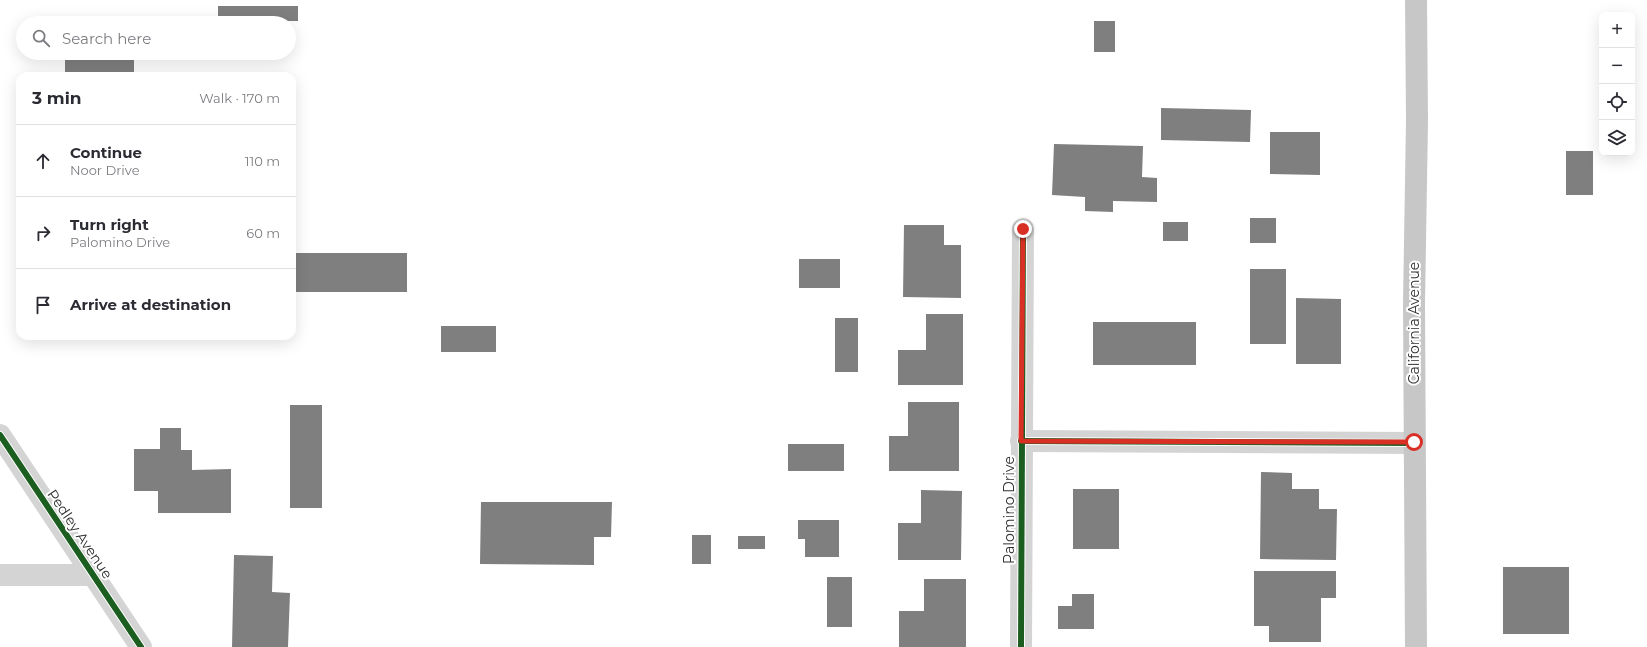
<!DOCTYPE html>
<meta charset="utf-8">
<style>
:root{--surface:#fff;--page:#f2f2f3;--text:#2b2b33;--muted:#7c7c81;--line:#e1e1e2}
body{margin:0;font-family:Montserrat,sans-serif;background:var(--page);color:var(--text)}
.controls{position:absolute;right:12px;top:12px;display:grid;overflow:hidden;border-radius:8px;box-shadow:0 4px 16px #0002}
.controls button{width:36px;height:36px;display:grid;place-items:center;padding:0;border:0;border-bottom:1px solid var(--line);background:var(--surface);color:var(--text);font:20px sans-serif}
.stop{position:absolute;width:12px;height:12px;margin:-9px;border:3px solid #d93025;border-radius:50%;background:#fff}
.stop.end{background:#d93025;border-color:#fff;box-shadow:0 1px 4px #0008}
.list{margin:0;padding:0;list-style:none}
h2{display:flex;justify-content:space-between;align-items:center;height:52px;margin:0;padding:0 16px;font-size:17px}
h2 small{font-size:13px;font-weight:400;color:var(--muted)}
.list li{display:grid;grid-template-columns:26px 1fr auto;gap:12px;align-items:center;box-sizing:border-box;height:72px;padding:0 16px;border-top:1px solid var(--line)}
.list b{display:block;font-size:15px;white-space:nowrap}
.list p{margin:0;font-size:13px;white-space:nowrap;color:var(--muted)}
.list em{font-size:13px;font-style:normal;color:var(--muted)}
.icon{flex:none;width:22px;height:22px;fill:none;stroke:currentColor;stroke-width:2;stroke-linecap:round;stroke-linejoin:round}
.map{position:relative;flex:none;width:1647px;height:647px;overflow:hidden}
.search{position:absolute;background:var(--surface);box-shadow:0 4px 16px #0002;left:16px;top:16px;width:280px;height:44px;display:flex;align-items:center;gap:10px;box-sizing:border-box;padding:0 14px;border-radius:22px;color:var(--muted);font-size:15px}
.panel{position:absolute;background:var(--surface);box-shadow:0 4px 16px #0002;left:16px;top:72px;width:280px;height:268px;border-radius:12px}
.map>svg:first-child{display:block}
</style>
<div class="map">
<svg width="1647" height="647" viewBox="0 0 1647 647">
<rect width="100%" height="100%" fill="#fff"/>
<g fill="#7f7f7f">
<polygon points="218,6 298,6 298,21 275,21 275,23 218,23"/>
<rect x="1094" y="21" width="21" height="31"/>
<rect x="65" y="53" width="69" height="23"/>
<polygon points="1161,108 1251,110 1250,142 1161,140"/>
<polygon points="1270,132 1320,132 1320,175 1270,174"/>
<polygon points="1054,144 1143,146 1142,177 1157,178 1157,202 1113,201 1113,212 1085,211 1085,197 1052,195"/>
<rect x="1566" y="151" width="27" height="44"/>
<rect x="1250" y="218" width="26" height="25"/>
<rect x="1163" y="222" width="25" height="19"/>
<polygon points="904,225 944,225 944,245 961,245 961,298 903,297"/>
<rect x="292" y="253" width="115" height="39"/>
<rect x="799" y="259" width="41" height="29"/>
<rect x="1250" y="269" width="36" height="75"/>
<polygon points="1296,298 1341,299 1341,364 1296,364"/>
<polygon points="926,314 963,314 963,385 898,385 898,350 926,350"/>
<rect x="835" y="318" width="23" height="54"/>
<rect x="1093" y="322" width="103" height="43"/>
<rect x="441" y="326" width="55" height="26"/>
<polygon points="908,402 959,402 959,471 889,471 889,436 908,436"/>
<rect x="290" y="405" width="32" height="103"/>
<polygon points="160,428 181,428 181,450 192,450 192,470 231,469 231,513 158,513 158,491 134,491 134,449 160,449"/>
<rect x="788" y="444" width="56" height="27"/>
<polygon points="1261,472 1292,473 1292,489 1319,489 1319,509 1337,509 1336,560 1260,559"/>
<rect x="1073" y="489" width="46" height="60"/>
<polygon points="921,490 962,491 961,560 898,560 898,523 921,523"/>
<polygon points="481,502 612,502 611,537 594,537 594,565 480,564"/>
<polygon points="798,520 839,520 839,557 805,557 805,539 798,539"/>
<rect x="692" y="535" width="19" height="29"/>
<rect x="738" y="536" width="27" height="13"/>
<polygon points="234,555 273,556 272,592 290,593 288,647 232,647"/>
<rect x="1503" y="567" width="66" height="67"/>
<polygon points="1254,571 1336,571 1336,598 1321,598 1321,642 1269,642 1269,626 1254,626"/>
<rect x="827" y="577" width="25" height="50"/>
<polygon points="924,579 966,579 966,647 899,647 899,611 924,611"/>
<polygon points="1072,594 1094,594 1094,629 1058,629 1058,606 1072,606"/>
</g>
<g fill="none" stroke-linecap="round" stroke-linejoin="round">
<g stroke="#d4d4d4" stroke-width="22">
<polyline points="0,435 141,647"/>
<polyline points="1021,441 1414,443"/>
<polyline points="0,575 93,575"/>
<polyline points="1021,647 1023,229"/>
</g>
<polyline stroke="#c7c7c7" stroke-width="22" points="1416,647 1414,304 1417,120 1416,0"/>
<g stroke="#fff" stroke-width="8">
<g id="cycleway">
<polyline points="0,435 141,647"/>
<polyline points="1021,441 1414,443"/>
<polyline points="1021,647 1023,229"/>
</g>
</g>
<use href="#cycleway" stroke="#1b5e20" stroke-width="6"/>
</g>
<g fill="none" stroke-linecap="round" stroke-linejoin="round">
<polyline stroke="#d93025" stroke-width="5" points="1023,229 1021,441 1414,442"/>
</g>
<g text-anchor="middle" stroke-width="4" stroke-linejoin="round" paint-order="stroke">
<g font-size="14" fill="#2f2f2f" stroke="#fff">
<text transform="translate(1414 323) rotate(-90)" y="5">California Avenue</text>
<text transform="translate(1009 510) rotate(-90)" y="5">Palomino Drive</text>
<text transform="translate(80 534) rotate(56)" y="5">Pedley Avenue</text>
</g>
</g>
</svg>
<div class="controls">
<button>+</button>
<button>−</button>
<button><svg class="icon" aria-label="locate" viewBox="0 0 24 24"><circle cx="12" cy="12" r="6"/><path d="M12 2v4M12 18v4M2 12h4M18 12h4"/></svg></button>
<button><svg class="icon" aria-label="layers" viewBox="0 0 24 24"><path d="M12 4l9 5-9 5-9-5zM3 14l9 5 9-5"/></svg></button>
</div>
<div class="stop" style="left:1414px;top:442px"></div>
<div class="stop end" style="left:1023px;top:229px"></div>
<div class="search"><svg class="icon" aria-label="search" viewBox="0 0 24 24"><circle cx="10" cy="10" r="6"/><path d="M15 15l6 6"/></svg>Search here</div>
<section class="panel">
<h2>3 min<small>Walk · 170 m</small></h2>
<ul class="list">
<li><svg class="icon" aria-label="ahead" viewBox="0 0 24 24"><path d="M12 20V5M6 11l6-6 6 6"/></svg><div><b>Continue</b><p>Noor Drive</p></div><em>110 m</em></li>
<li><svg class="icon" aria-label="right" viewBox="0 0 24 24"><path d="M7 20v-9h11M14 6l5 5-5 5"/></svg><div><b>Turn right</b><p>Palomino Drive</p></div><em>60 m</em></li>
<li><svg class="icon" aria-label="arrive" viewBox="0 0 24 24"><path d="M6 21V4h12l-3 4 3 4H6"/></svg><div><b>Arrive at destination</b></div></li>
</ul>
</section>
</div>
